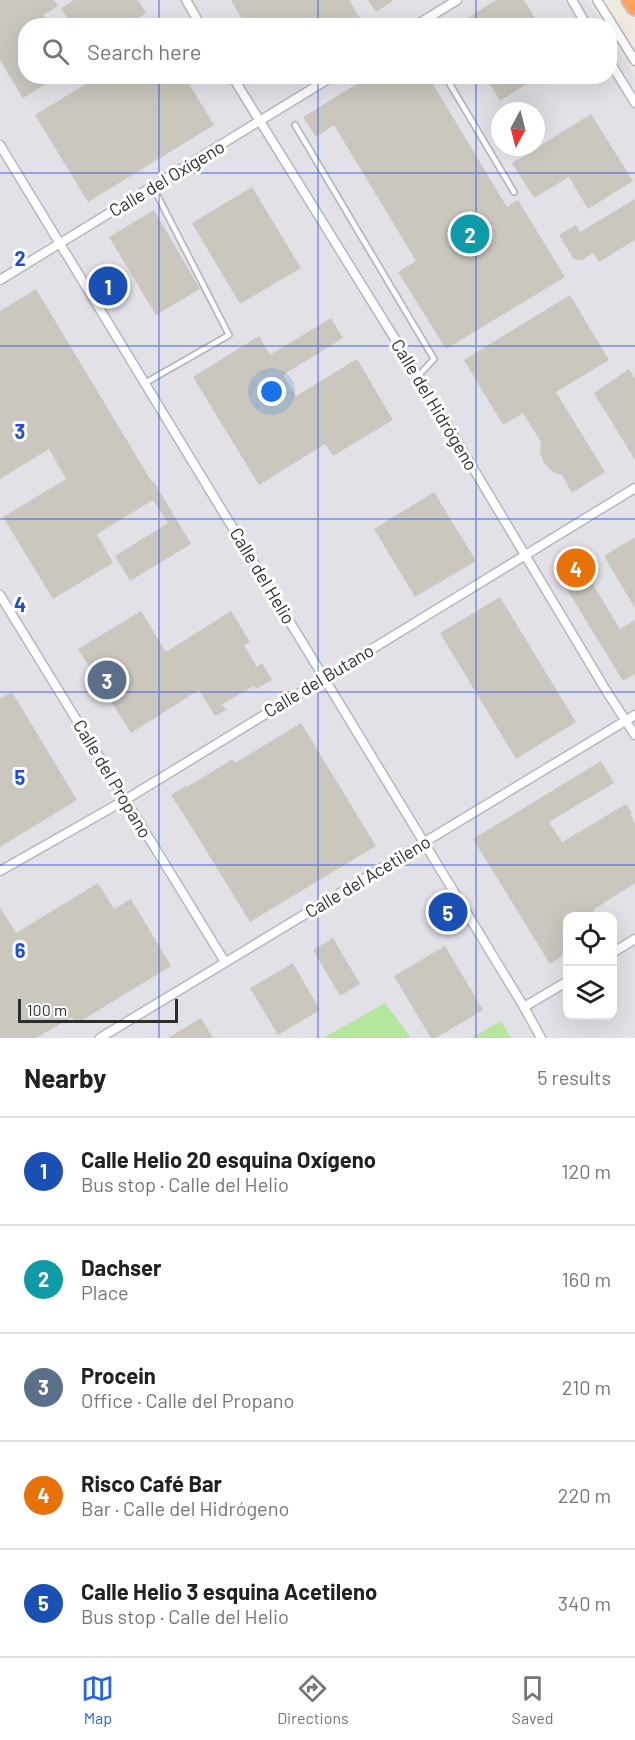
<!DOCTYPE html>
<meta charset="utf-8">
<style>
:root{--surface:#fff;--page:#f2f2f2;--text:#222;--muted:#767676;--line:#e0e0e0;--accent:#2563eb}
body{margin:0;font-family:Barlow,sans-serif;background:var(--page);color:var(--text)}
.controls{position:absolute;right:18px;bottom:18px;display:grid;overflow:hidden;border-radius:12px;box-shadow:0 6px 24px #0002}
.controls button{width:54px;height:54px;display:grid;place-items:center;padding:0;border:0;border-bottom:2px solid var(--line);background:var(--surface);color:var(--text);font:30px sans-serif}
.compass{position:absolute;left:491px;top:102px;width:54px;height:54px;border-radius:50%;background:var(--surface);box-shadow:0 6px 24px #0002;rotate:187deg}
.scale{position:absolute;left:18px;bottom:15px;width:160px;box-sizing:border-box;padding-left:6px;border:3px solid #2e2e2e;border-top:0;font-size:16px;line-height:21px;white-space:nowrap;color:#2e2e2e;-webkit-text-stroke:4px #fff;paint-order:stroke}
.you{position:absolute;left:272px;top:392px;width:21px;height:21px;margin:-15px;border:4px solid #fff;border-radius:50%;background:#1a73e8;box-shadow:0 0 0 9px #1a73e833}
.badge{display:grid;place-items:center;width:39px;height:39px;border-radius:50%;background:var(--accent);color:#fff;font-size:20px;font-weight:700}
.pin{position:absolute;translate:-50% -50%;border:3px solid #fff;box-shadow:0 2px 6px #0006}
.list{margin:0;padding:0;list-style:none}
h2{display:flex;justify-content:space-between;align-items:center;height:78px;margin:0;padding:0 24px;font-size:26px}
h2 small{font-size:20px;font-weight:400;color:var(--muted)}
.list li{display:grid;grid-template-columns:39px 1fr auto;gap:18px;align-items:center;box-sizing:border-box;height:108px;padding:0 24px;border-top:2px solid var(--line)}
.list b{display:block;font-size:22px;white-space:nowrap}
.list p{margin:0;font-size:20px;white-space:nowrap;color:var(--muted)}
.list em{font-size:20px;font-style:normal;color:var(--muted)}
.icon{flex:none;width:33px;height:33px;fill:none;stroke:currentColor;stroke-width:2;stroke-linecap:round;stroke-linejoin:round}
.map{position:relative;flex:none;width:635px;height:1038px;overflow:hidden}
.search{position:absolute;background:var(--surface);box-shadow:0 6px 24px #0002;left:18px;right:18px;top:18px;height:66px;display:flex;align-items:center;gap:15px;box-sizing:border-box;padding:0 21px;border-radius:24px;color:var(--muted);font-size:22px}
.sheet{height:618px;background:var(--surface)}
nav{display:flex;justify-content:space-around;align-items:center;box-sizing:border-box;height:84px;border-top:2px solid var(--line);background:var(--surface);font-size:16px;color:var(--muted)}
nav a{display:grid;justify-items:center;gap:3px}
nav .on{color:var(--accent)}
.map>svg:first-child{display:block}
</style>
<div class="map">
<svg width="635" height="1038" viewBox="0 0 635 1038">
<rect width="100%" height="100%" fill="#efe9e1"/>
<path fill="#e3e1e8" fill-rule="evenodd" d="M0 0H588L604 25 26 26V76H610V34L635 75V1038H511L501 1021 471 1038H411L384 1003 323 1038H0ZM500 111H536V147H500ZM568 916H612V1016H568Z"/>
<g fill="#b6e59e">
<polygon points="385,1003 411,1038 323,1038"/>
<polygon points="501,1021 511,1038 471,1038"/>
</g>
<g fill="#cbc7bf">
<polygon points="0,0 54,0 58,6 43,15 50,26 26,26 26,76 59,76 23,98 0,60"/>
<polygon points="74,0 138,0 146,13 126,26 72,26 61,8"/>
<polygon points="231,0 349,0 365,26 246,26"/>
<polygon points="368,0 394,0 376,12"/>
<polygon points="496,0 524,0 540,26 455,26"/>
<polygon points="99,76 184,76 214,125 88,202 35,115"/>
<polygon points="370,76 428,76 507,207 518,200 565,277 446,349 398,272 416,261 334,125 316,137 303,117"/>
<polygon points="485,76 539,76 500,101"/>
<polygon points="591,114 633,181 588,209 569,177 534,198 512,163"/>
<polygon points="252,187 301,268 240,304 192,223"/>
<polygon points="635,199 635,240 599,262 593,253 582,260 577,260 573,258 559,235 576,225 580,232"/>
<polygon points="154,210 200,289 156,315 109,237"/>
<polygon points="36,289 152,482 154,482 191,544 130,581 115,556 168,523 153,500 97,534 113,563 53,599 3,517 66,479 49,449 0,479 0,311"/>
<polygon points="570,295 609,360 556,392 605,472 572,493 562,475 553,472 544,463 540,453 541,442 523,413 503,425 464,360"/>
<polygon points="331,318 343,338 283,375 296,396 357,359 393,420 333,456 325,444 259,485 193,377 259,336 270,355"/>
<polygon points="629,369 635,379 635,460 594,393"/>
<polygon points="434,492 476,561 415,597 374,529"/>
<polygon points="635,537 635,608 604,556"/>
<polygon points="584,570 620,629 635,620 635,674 623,681 563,583"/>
<polygon points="500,597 576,722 516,759 440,633"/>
<polygon points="141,611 166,652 231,611 250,642 244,645 257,667 262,663 272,680 256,689 254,686 222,704 226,710 215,716 199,690 131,733 78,649"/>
<polygon points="12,692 77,800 0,847 0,699"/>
<polygon points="301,723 376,846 250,922 186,818 171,795 186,786 187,787 233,759 235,763"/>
<polygon points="601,761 614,783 549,822 562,842 626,804 632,813 630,814 635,823 635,883 593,910 597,916 567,916 567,953 550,964 473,839"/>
<polygon points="98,883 114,909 131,899 171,966 76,1024 72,1017 36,1038 0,1038 0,907 16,933"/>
<polygon points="333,938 360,984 340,996 313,950"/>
<polygon points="445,946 483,1010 436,1038 431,1038 394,976"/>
<polygon points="293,963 320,1010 278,1035 250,988"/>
<polygon points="201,1018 213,1038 168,1038"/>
</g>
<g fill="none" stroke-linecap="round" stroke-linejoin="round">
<g stroke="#b4b7c1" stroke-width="8">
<g id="service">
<polyline points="445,76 514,192"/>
<polyline points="295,125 434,359 418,376"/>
<polyline points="145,383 229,335 153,187"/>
</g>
</g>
<g stroke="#b4b7c1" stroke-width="11">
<g id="minor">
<polyline points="186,0 201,26"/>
<polyline points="572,0 587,26"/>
<polyline points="597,0 635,61"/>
<polyline points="415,26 457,0"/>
<polyline points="610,62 635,103"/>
<polyline points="232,76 418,376 607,692 635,735"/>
<polyline points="0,145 524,1007 541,1038"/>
<polyline points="0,280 333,76"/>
<polyline points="0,595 225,962"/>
<polyline points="0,871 125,800 635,488"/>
<polyline points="612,953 635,939"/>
<polyline points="524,1007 568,981"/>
<polyline points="100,1038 635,715"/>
</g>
</g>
<g stroke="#c9c9c9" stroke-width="20">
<polyline id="motorway" points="630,0 635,7"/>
</g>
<use href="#service" stroke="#fff" stroke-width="4.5"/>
<use href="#minor" stroke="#fff" stroke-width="8"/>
<use href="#motorway" stroke="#ffa35c" stroke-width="16"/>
</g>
<path fill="none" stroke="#1d4ed8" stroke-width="1.5" stroke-opacity="0.55" d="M159 0V26M318 0V26M476 0V26M159 76V1038M318 76V1038M476 76V1038M0 173H635M0 346H635M0 519H635M0 692H635M0 865H635"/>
<g text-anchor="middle" stroke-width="6" stroke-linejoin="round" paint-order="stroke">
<g font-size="18" fill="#2e2e2e" stroke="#fff">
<text transform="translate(167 179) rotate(-31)" y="6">Calle del Oxígeno</text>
<text transform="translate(434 405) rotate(59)" y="6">Calle del Hidrógeno</text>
<text transform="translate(262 576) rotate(59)" y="6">Calle del Helio</text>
<text transform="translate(319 681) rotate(-31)" y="6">Calle del Butano</text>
<text transform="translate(112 779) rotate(59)" y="6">Calle del Propano</text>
<text transform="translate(368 877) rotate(-31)" y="6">Calle del Acetileno</text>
</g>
</g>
<g font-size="20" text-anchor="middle" font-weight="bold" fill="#1d4ed8" stroke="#fff" stroke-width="6" stroke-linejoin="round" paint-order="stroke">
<text x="20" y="266">2</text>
<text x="20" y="439">3</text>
<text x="20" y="612">4</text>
<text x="20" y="785">5</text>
<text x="20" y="958">6</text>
</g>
</svg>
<div class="controls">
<button><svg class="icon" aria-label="locate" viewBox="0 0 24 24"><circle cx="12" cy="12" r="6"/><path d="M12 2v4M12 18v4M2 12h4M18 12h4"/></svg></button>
<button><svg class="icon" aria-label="layers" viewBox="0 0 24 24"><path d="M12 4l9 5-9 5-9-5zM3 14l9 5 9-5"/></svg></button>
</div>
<svg class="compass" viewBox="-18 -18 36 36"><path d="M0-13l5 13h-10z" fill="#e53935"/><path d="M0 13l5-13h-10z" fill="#767676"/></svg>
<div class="scale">100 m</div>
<div class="you"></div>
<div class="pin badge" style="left:108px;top:286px;background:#1a4fb4">1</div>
<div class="pin badge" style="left:470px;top:234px;background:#0f9aa8">2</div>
<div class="pin badge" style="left:107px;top:680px;background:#5c6f8a">3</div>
<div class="pin badge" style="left:576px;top:568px;background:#e8710a">4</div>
<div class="pin badge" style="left:448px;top:912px;background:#1a4fb4">5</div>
<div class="search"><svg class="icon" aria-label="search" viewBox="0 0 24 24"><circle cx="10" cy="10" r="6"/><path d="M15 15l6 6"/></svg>Search here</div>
</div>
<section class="sheet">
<h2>Nearby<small>5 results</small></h2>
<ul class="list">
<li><span class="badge" style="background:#1a4fb4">1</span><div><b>Calle Helio 20 esquina Oxígeno</b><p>Bus stop · Calle del Helio</p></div><em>120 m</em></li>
<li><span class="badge" style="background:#0f9aa8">2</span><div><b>Dachser</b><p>Place</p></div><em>160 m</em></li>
<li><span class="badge" style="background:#5c6f8a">3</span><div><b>Procein</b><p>Office · Calle del Propano</p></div><em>210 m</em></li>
<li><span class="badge" style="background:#e8710a">4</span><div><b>Risco Café Bar</b><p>Bar · Calle del Hidrógeno</p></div><em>220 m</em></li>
<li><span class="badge" style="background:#1a4fb4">5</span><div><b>Calle Helio 3 esquina Acetileno</b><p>Bus stop · Calle del Helio</p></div><em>340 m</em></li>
</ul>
</section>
<nav>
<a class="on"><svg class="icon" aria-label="map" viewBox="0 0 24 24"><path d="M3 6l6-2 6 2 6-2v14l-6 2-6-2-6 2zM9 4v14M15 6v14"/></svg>Map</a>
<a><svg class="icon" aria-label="directions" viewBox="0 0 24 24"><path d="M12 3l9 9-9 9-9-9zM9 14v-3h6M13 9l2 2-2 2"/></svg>Directions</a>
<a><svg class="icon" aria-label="saved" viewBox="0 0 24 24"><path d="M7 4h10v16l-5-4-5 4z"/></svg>Saved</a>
</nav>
